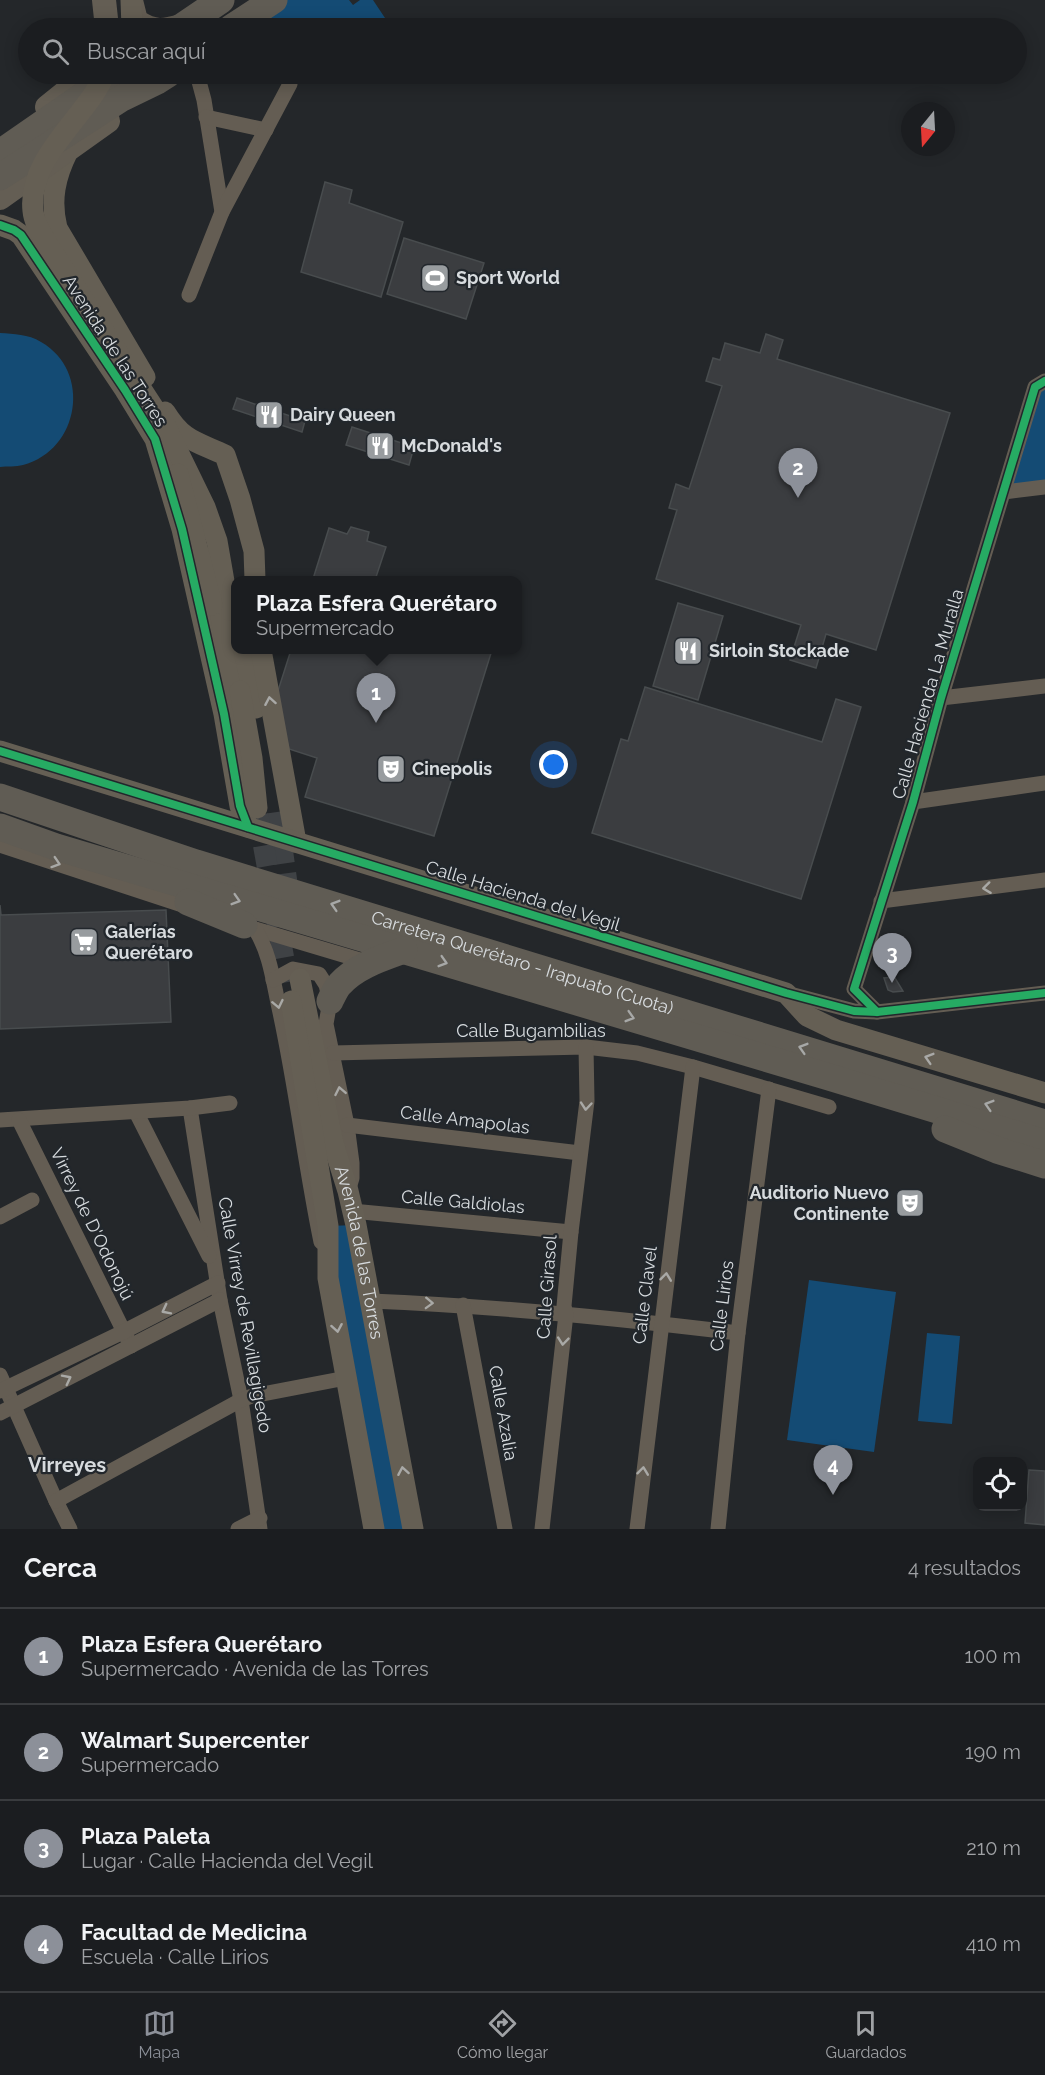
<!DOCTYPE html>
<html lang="es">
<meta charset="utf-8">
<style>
:root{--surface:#1b1d20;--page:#282a2d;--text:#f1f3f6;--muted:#a0a2a5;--line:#393b3e;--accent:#8c9099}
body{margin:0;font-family:Raleway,sans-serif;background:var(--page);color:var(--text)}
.controls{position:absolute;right:18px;bottom:18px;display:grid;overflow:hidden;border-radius:12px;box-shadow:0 3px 15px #0003}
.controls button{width:54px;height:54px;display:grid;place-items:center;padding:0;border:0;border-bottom:2px solid var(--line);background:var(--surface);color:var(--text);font:30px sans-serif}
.compass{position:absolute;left:901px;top:102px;width:54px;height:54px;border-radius:50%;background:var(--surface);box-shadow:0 3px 15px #0003;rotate:198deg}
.you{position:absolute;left:554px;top:765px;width:21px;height:21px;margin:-15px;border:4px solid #fff;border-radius:50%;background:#1a73e8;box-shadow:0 0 0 9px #1a73e833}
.badge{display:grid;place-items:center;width:39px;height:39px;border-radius:50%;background:var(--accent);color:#fff;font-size:20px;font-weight:700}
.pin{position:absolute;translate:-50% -50px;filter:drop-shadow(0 2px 3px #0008)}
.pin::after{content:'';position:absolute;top:32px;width:21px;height:18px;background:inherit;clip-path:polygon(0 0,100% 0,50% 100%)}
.popup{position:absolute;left:231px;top:576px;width:291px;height:78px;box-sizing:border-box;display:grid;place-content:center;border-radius:12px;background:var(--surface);filter:drop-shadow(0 2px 4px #0005);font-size:20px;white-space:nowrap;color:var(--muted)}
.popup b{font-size:22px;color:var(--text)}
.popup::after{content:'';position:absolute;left:50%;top:100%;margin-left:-12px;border:12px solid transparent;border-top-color:var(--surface)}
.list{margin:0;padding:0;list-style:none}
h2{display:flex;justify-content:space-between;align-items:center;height:78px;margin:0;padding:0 24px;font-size:26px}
h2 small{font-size:20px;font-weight:400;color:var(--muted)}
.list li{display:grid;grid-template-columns:39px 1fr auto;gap:18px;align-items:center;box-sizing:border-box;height:96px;padding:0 24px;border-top:2px solid var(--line)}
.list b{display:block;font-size:22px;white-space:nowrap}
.list p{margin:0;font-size:20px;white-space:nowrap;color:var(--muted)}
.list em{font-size:20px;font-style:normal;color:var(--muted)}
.icon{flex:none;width:33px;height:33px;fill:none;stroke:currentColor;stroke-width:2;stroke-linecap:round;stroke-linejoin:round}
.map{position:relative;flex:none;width:1045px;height:1529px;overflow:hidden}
.search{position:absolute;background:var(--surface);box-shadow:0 3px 15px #0003;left:18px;right:18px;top:18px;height:66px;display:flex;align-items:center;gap:15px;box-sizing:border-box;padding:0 21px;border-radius:33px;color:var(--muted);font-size:22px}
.sheet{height:462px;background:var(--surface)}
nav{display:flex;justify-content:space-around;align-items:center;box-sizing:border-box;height:84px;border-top:2px solid var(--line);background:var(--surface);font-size:16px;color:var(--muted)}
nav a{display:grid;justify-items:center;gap:3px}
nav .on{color:var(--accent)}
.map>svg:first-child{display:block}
</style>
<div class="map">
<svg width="1045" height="1529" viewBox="0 0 1045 1529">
<rect width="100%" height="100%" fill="#24272a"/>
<g fill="#144b74">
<polygon points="274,0 349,0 353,5 360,0 373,0 385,18 375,28 289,28 275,25 257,25"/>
<path d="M0 333C14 334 28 334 41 342 92 371 80 450 23 465 16 467 7 466 0 467Z"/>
<polygon points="1045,381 1045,487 1004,492"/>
<polygon points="356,1225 413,1529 374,1529 328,1226"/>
<polygon points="809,1280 896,1292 874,1452 787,1440"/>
<polygon points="927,1333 960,1336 952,1424 918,1421"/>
</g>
<g fill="#3b3d40" stroke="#484c4e" stroke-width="1.5">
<polygon points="325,182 352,190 349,203 403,222 381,297 301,272"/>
<polygon points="404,238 484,263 466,319 387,294"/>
<polygon points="766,334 783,340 777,359 950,413 876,650 826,634 816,668 790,660 801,625 656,579 677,510 669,508 676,484 689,489 722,386 706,381 713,358 720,360 725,343 760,353"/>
<polygon points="237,398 305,421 302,432 233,409"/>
<polygon points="352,427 414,447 409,465 346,445"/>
<polygon points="351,527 369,532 367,541 386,547 375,580 319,580 313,579 329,528 347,534"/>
<polygon points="678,603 723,616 698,700 653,686"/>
<polygon points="291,650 492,650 434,836 305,797 317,758 289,749 276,697"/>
<polygon points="645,687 822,742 836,699 861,707 801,899 592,833 621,739 628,741"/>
<polygon points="0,905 1,915 166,910 171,1022 0,1029"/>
<polygon points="894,977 895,978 903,991 893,992 888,990 884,978"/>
<polygon points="1029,1470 1045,1471 1045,1525 1025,1523"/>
</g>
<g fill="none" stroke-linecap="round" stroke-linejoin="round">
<g stroke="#3f4245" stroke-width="21" stroke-dasharray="21 10" stroke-linecap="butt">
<polyline points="277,812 290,904"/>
<polyline points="258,815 288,982"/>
</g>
<g stroke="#645d53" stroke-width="15">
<path d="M136 2 140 18C157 30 167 25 186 20"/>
<polyline points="197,74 204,100 222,212"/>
<polyline points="206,117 266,130"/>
<polyline points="189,295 222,212 290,84"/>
<polyline points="1004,492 1045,487"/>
<polyline points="941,698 1045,686"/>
<polyline points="913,802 1045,783"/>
<polyline points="0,845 194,909"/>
<polyline points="881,901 1045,880"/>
<polyline points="239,924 370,963"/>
<path d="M255 929C270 953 273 980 279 1008 296 1085 305 1164 321 1242"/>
<polyline points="273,980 293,969 319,974 326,985 330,1001 326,1024 347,1125 352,1163 352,1178 349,1188"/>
<polyline points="786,993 854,1011 877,1012 1045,993"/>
<polyline points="877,1012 854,989 913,802 941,698 1035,387 1045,381"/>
<polyline points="333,1053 586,1047 637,1053 693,1067 829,1107"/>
<polyline points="190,1108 220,1300 241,1400 260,1529"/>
<polyline points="136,1112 209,1256"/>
<polyline points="0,1120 190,1108 230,1103"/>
<polyline points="19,1120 131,1346"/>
<polyline points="347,1125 580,1153"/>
<polyline points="352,1211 571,1232"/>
<polyline points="0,1217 32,1200"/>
<path d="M371 1301C494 1306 616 1318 738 1333"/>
<polyline points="463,1305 505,1529"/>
<polyline points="0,1375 56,1501 70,1529"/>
<polyline points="0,1391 123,1332 218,1283"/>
<polyline points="0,1413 220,1300"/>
<polyline points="56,1501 241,1400 252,1396 346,1378"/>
<polyline points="238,1529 260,1518"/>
<polyline points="542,1529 566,1314 564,1306 571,1232 587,1101 586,1047"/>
<polyline points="637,1529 693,1067"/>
<polyline points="718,1529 738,1333 769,1089"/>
</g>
<g stroke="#655f54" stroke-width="21">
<polyline points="131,0 132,28"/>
<path d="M68 151C55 177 50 200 57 228L145 377"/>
<polyline points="0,225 14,230 21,235 125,390 155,439 182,529 224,714 240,806 248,827"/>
<path d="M165 412C183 441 195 441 225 455L240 499 254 551 255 580"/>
<polyline points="216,589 231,673 242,705"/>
<polyline points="244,650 256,708"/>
<polyline points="261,650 296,842"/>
<polyline points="240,691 252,758 257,808"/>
<polyline points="0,751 786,993 807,1016 836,1030 1045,1093"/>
<path id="s1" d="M300 979 333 1143 348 1191 356 1225 413 1529"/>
<polyline points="291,1001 328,1226 328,1278 374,1529"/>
</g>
<g stroke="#645e54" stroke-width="24">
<polyline points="104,0 107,28"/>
<polyline points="47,107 88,74"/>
<polyline points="0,198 108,121"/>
</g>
<g stroke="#605c54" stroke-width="27">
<polyline points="180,28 221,0"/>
<polyline points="231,28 274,0"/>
<polyline points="0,153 108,78"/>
<polyline points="0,177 122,98 157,81 168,74"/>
<path id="s2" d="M0 797 196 863 1045 1123"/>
<polyline points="0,827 56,847 829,1077 1045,1143"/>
<polyline points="188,902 244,925"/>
<path d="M330 1001C333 995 336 988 340 984 356 966 382 958 404 950"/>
<polyline points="945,1129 997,1150 1045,1165"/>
</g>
<g stroke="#655f54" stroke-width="21">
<path d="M105 74C101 82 97 90 91 98 68 131 28 167 33 211 34 223 42 234 48 245L166 427 205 507 217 541 229 610"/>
<polyline points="178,474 212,605"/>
</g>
<g stroke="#22272c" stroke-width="11">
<g id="cycleway">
<polyline points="0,225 14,230 21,235 125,390 155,439 182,529 224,714 240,806 248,827"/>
<polyline points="0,751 786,993 854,1011 877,1012 1045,993"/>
<polyline points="877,1012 854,989 913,802 941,698 1035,387 1045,381"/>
</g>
</g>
<use href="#cycleway" stroke="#26ab63" stroke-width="8"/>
</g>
<defs><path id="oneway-chevron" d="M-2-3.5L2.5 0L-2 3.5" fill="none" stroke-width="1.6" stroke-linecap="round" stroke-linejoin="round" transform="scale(1.5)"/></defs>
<g stroke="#a9a9a7">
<use href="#oneway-chevron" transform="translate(270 701) rotate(-100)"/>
<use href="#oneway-chevron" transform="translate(929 1058) rotate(-163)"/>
<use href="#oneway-chevron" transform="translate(337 1328) rotate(80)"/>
<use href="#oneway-chevron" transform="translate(403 1471) rotate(-100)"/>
</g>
<g stroke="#a9a9a6">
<use href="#oneway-chevron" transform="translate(56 863) rotate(18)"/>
<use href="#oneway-chevron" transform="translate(987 888) rotate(173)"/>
<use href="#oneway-chevron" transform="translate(278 1004) rotate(78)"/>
<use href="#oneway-chevron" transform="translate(340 1091) rotate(-101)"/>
<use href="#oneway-chevron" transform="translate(586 1106) rotate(95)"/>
<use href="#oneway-chevron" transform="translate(666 1277) rotate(-83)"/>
<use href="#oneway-chevron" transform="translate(429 1303) rotate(2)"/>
<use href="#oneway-chevron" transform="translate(166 1310) rotate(153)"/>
<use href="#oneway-chevron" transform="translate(563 1341) rotate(96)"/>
<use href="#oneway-chevron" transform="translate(67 1379) rotate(-27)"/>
<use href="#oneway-chevron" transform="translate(643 1471) rotate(-83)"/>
</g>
<g stroke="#a7a8a7">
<use href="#oneway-chevron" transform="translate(236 900) rotate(17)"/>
<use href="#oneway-chevron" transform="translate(335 905) rotate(-163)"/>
<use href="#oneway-chevron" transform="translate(443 962) rotate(17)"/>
<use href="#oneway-chevron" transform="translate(630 1017) rotate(17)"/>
<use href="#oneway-chevron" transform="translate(803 1048) rotate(-163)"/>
<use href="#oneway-chevron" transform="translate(989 1105) rotate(-163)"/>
</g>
<defs>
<g id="stadium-square" transform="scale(1.5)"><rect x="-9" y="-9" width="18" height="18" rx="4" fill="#989c9f" stroke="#22272c"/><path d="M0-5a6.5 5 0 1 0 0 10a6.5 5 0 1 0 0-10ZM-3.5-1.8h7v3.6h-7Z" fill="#fff"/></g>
<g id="restaurant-square" transform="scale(1.5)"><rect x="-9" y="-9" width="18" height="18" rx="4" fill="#989c9f" stroke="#22272c"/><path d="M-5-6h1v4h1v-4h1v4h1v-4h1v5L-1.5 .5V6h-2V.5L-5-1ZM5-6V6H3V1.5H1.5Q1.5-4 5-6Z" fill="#fff"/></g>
<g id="theatre-square" transform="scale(1.5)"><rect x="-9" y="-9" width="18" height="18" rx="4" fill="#989c9f" stroke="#22272c"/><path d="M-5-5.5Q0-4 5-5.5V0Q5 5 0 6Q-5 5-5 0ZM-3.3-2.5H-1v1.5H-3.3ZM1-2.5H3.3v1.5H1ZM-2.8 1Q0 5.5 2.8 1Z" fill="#fff"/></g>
<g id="supermarket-square" transform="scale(1.5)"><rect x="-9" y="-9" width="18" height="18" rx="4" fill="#989c9f" stroke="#22272c"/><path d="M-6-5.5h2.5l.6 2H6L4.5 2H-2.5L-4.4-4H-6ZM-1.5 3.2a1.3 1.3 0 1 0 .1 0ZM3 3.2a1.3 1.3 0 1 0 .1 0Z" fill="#fff"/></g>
</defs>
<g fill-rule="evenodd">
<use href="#stadium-square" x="435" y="278"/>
<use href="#restaurant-square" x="269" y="415"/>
<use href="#restaurant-square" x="380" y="446"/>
<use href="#restaurant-square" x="688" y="651"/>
<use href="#theatre-square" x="391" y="769"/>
<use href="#supermarket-square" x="84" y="942"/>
<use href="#theatre-square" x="910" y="1203"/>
</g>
<g text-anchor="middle" stroke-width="4.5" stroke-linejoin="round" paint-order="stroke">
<g font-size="18" font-weight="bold" fill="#d7dbde" stroke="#22272c" text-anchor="start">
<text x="456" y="284">Sport World</text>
<text x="290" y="421">Dairy Queen</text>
<text x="401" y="452">McDonald's</text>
<text x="709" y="657">Sirloin Stockade</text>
<text x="412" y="775">Cinepolis</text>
<text x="105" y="938">Galerías<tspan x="105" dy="21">Querétaro</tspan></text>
<text x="889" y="1199" text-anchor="end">Auditorio Nuevo<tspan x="889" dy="21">Continente</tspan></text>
</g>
<g font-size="18" fill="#d7dbde" stroke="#22272c">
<text transform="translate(115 351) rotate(57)" y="6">Avenida de las Torres</text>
<text transform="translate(928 694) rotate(-74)" y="6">Calle Hacienda La Muralla</text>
<text transform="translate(523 896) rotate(17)" y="6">Calle Hacienda del Vegil</text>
<text dy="6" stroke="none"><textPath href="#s2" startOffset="548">Carretera Querétaro - Irapuato (Cuota)</textPath></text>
<text x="531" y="1037">Calle Bugambilias</text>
<text transform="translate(465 1120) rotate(7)" y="6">Calle Amapolas</text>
<text transform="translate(463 1202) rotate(5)" y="6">Calle Galdiolas</text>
<text transform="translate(92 1224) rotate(64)" y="6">Virrey de D'Odonojú</text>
<text dy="6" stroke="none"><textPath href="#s1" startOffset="280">Avenida de las Torres</textPath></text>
<text transform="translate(547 1287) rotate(-86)" y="6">Calle Girasol</text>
<text transform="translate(645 1295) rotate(-83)" y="6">Calle Clavel</text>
<text transform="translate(722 1306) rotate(-83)" y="6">Calle Lirios</text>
<text transform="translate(245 1315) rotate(80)" y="6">Calle Virrey de Revillagigedo</text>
<text transform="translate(503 1413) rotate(80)" y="6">Calle Azalia</text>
</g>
<g font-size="20" font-weight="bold" fill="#d7dbde" stroke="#22272c">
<text x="67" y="1472">Virreyes</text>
</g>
</g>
</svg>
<div class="controls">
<button><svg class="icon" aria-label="locate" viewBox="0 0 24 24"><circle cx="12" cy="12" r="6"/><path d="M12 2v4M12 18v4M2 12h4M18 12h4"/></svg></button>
</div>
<svg class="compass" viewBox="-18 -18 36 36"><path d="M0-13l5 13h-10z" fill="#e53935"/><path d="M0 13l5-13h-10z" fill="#a0a2a5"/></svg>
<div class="you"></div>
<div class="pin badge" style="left:376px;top:723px">1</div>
<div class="popup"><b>Plaza Esfera Querétaro</b>Supermercado</div>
<div class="pin badge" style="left:798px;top:498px">2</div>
<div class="pin badge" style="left:892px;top:983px">3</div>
<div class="pin badge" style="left:833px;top:1495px">4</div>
<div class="search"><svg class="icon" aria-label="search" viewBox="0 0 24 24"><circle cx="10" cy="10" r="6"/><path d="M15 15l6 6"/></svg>Buscar aquí</div>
</div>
<section class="sheet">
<h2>Cerca<small>4 resultados</small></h2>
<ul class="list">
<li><span class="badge">1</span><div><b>Plaza Esfera Querétaro</b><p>Supermercado · Avenida de las Torres</p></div><em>100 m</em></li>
<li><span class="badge">2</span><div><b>Walmart Supercenter</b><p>Supermercado</p></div><em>190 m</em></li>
<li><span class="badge">3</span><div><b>Plaza Paleta</b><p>Lugar · Calle Hacienda del Vegil</p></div><em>210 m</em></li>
<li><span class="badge">4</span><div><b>Facultad de Medicina</b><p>Escuela · Calle Lirios</p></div><em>410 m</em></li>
</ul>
</section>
<nav>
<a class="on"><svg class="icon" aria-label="map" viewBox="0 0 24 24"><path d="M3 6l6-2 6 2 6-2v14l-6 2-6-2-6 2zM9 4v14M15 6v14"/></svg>Mapa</a>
<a><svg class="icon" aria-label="directions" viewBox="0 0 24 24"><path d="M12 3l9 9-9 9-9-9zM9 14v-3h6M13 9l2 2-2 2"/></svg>Cómo llegar</a>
<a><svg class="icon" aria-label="saved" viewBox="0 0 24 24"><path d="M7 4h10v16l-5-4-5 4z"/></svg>Guardados</a>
</nav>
